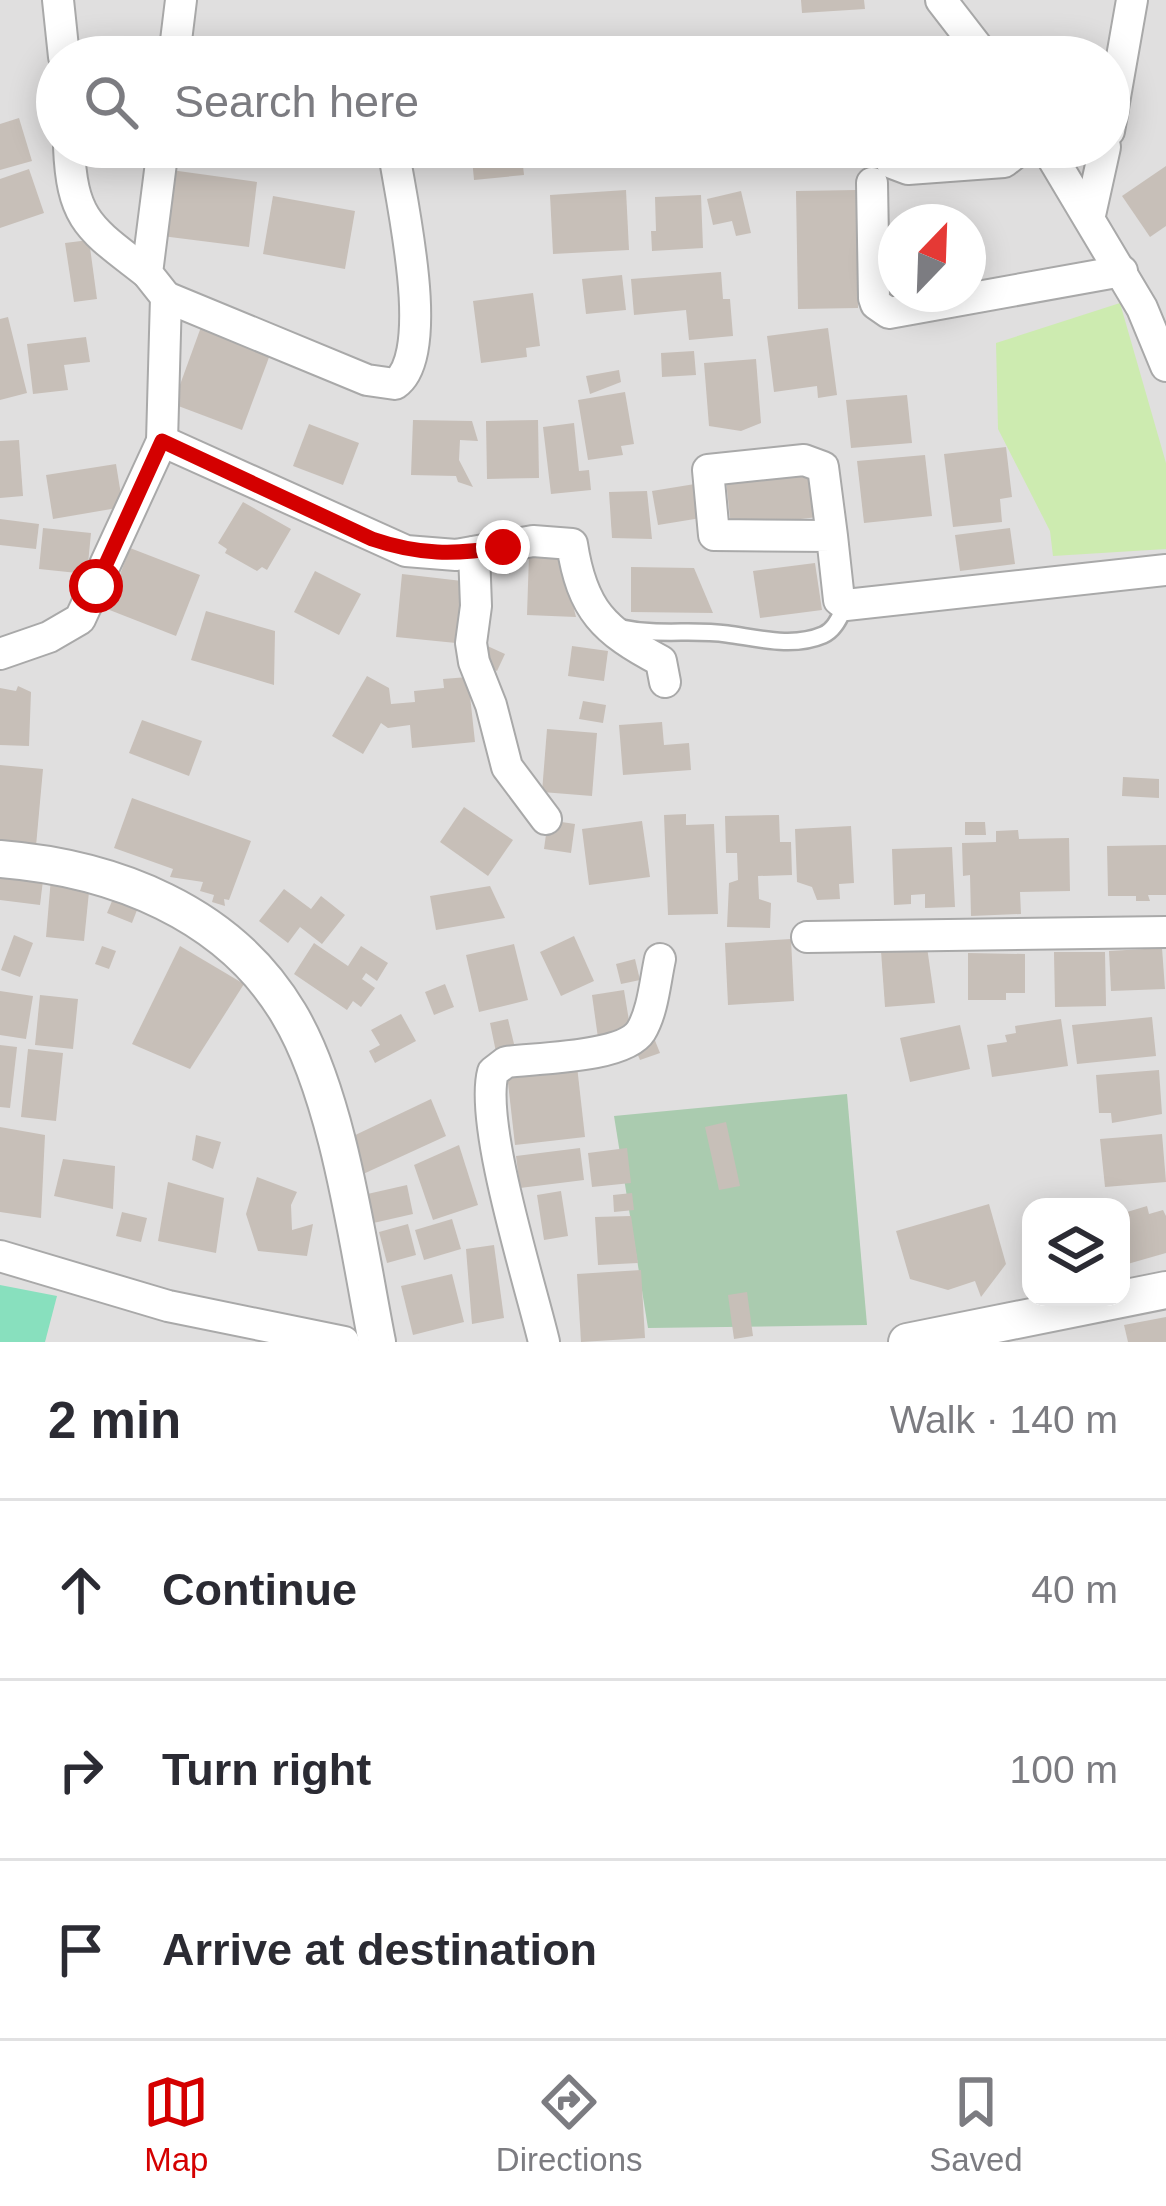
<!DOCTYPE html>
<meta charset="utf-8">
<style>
:root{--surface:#fff;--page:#f7f7f7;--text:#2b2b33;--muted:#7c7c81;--line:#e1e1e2;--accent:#d40000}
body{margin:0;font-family:Helvetica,sans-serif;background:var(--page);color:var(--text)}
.controls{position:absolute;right:36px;bottom:36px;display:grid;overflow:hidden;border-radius:24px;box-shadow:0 6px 30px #0003}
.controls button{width:108px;height:108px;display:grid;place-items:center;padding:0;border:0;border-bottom:3px solid var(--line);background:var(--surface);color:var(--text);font:60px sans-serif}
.compass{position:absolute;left:878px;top:204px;width:108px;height:108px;border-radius:50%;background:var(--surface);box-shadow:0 6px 30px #0003;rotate:23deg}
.stop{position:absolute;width:36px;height:36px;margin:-27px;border:9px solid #d40000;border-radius:50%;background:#fff}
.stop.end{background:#d40000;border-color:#fff;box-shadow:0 3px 12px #0008}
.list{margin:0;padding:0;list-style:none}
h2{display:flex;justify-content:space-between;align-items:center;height:156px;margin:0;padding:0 48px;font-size:51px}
h2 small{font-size:39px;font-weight:400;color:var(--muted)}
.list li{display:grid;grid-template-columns:78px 1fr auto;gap:36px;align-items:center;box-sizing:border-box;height:180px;padding:0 48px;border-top:3px solid var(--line)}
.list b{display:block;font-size:45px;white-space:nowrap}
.list em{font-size:39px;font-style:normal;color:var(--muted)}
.icon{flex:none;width:66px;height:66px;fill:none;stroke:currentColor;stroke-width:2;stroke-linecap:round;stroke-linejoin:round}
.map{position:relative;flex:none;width:1166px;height:1342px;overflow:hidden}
.search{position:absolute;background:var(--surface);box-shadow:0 6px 30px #0003;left:36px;right:36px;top:36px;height:132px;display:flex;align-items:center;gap:30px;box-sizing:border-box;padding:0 42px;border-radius:66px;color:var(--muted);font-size:45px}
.sheet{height:696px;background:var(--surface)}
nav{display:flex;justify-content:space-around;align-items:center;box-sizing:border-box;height:168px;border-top:3px solid var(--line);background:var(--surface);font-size:33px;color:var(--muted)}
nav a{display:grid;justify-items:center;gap:6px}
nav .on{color:var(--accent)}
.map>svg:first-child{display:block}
</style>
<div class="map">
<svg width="1166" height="1342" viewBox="0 0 1166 1342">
<rect width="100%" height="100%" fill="#f2efe9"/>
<path fill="#e0dfdf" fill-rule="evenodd" d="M0 0H1166V1342H0ZM57 57H1109V147H57ZM896 222H968V294H896ZM1031 1207H1121V1297H1031Z"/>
<polygon fill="#cdebb0" points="1120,303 1166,463 1166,549 1053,556 1050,531 998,429 996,343"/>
<polygon fill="#aacbaf" points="847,1094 867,1325 648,1328 614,1116"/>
<polygon fill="#88e0be" points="0,1285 57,1296 45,1342 0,1342"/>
<g fill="#c7bfb8">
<polygon points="801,0 864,0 865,9 802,13"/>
<polygon points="714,37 738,37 738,57 715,57"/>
<polygon points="768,38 790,38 790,57 769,57"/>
<polygon points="19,118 32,161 0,170 0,124"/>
<polygon points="80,147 98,147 100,164 82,166"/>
<polygon points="471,147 521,147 524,175 474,180"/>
<polygon points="1166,166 1166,226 1150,237 1122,196"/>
<polygon points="29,169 44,213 0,228 0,179"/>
<polygon points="171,170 257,182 249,247 162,236"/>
<polygon points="626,190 629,250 553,254 550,195"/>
<polygon points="857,190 858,308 798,309 796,191"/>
<polygon points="741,191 751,233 736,236 732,221 713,225 707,199"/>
<polygon points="701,195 703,248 652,251 651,231 656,231 655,197"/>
<polygon points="273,196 355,211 345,269 263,254"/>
<polygon points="89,240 97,299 74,302 65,243"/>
<polygon points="721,272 723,299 730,299 733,336 689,340 686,310 634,315 631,279"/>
<polygon points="622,275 626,310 586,314 582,279"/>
<polygon points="533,293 540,346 526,348 527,357 481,363 473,301"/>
<polygon points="8,317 27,393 0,400 0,319"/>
<polygon points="201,327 271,352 242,430 173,404"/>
<polygon points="828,328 837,395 818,398 817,386 774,392 767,336"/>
<polygon points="86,337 90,362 64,365 68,390 33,394 27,344"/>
<polygon points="694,351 696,375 662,377 661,353"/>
<polygon points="756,359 761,423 741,431 709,426 704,363"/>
<polygon points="619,370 621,382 590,394 586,376"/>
<polygon points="625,392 634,444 621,446 623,455 588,460 578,400"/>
<polygon points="907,395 912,443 851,448 846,400"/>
<polygon points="413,420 472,421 478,441 460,440 459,460 473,487 458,482 456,476 411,475"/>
<polygon points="538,420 539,478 487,479 486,421"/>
<polygon points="574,423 579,471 589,470 591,490 551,494 543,427"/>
<polygon points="309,424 359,443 343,485 293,466"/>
<polygon points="19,440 23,496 0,498 0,441"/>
<polygon points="1006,447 1012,497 1000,499 1002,522 953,527 944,454"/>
<polygon points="925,455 932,516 864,523 857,461"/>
<polygon points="116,464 123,507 53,519 46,475"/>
<polygon points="813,470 818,517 731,527 726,480"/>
<polygon points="701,483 707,517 658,525 652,491"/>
<polygon points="647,491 652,539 612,538 609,492"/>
<polygon points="243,502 291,529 267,570 262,567 257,571 225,553 227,549 218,543"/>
<polygon points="0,519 39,524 36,549 0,545"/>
<polygon points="43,528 91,533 87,574 39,569"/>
<polygon points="1010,528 1015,564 960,571 955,535"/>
<polygon points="130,548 200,575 176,636 107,609"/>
<polygon points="529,555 561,556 576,617 527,615"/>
<polygon points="815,563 822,610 760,618 753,571"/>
<polygon points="631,567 694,568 713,613 631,612"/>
<polygon points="315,571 361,594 339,635 294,612"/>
<polygon points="402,574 462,581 456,643 396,637"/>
<polygon points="206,611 275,631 274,685 191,660"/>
<polygon points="483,644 505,654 497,671 475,661"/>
<polygon points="572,646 608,651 604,681 568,676"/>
<polygon points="367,676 389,688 391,704 415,702 414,691 444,688 443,679 468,677 475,742 412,748 410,725 388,728 381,723 363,754 332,736"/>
<polygon points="18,686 31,692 29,746 0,745 0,688 16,691"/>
<polygon points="583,701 606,705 603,723 579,719"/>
<polygon points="142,720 202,741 189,776 129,753"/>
<polygon points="662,722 664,745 689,743 691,770 623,775 619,725"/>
<polygon points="547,729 597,733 592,796 542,792"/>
<polygon points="0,765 43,769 36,846 0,843"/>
<polygon points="1123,777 1159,779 1159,798 1122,796"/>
<polygon points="132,798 251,841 229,900 224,899 225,906 212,902 214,895 200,891 203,882 170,877 173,869 114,848"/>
<polygon points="464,807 513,840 488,876 440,842"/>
<polygon points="686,814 686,825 714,824 718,914 668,915 664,815"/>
<polygon points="779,815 780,842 791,842 792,875 758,876 759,899 771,903 770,928 727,927 729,883 738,880 737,853 726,853 725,816"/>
<polygon points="548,820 575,824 571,853 544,849"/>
<polygon points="642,821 650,877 589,885 582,829"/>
<polygon points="965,822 985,822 986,835 965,835"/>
<polygon points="851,826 854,883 839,884 840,899 817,900 812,887 797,882 795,829"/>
<polygon points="1018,830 1019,839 1069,838 1070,891 1020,892 1021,914 971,916 970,875 963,876 962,843 996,842 996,831"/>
<polygon points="1166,845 1166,895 1148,895 1150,901 1136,901 1136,896 1108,896 1107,846"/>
<polygon points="952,847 955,907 925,908 925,894 911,895 911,904 894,905 892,849"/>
<polygon points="44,872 40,905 0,900 0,873"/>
<polygon points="51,878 90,882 84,941 46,937"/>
<polygon points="490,886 505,918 436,930 430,896"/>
<polygon points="284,889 311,909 321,896 345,915 322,944 300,927 288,943 259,921"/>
<polygon points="115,894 139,905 132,923 107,913"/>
<polygon points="14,935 33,943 20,977 1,970"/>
<polygon points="574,936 594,981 561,996 540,952"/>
<polygon points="791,939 794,1001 728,1005 725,943"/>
<polygon points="314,943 348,966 361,946 388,963 377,981 366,973 362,979 375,988 361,1007 353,1001 347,1010 294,974"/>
<polygon points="514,944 528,1000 479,1012 466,955"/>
<polygon points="102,946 116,951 109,969 95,964"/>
<polygon points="180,946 244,984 190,1069 132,1044"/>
<polygon points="927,947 935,1003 885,1007 881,951"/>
<polygon points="1162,948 1165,989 1111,991 1109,951"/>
<polygon points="1054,952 1105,952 1106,1006 1055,1007"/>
<polygon points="968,953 1025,954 1025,993 1006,993 1006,1000 968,1000"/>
<polygon points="635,959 640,980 621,984 616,964"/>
<polygon points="445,984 454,1007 434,1015 425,992"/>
<polygon points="624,990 631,1033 598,1038 592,995"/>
<polygon points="0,991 33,996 26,1039 0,1035"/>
<polygon points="40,995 78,999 73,1049 35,1045"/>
<polygon points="401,1014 416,1041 375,1063 369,1051 380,1045 371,1030"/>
<polygon points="1152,1017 1156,1056 1077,1064 1072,1025"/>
<polygon points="508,1019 515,1048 496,1052 490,1023"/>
<polygon points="1061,1019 1068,1066 992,1077 987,1045 1007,1042 1005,1035 1016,1033 1015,1026"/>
<polygon points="960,1025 970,1069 910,1082 900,1038"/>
<polygon points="652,1033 660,1053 640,1060 632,1041"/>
<polygon points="0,1045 17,1047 10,1108 0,1107"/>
<polygon points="28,1049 63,1053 56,1121 21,1117"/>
<polygon points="577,1066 585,1137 515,1145 507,1074"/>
<polygon points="1159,1070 1162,1114 1112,1123 1111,1113 1099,1113 1096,1075"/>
<polygon points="431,1099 446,1136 361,1175 349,1138"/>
<polygon points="726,1122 740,1186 719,1190 705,1127"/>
<polygon points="0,1127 45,1135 41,1218 0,1212"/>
<polygon points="1162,1134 1166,1182 1105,1187 1100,1139"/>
<polygon points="196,1135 221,1142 213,1169 192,1160"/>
<polygon points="459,1145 478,1205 433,1220 414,1165"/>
<polygon points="580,1148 584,1180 520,1188 516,1156"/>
<polygon points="627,1148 631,1183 592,1187 588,1153"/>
<polygon points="63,1159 115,1166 113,1209 54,1196"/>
<polygon points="257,1177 297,1192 291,1205 292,1230 313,1224 307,1256 258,1251 246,1214"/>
<polygon points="168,1182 224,1198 216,1253 158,1241"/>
<polygon points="407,1185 413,1214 369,1224 363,1195"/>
<polygon points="561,1191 568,1236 544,1240 537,1195"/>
<polygon points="632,1193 634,1210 614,1212 613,1195"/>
<polygon points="989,1204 1006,1264 981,1297 975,1281 948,1290 910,1279 896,1231"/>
<polygon points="1147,1206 1149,1214 1163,1210 1166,1216 1166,1253 1124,1265 1121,1221 1129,1218 1127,1212"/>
<polygon points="122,1212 147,1218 141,1242 116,1236"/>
<polygon points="631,1216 638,1263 598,1265 595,1217"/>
<polygon points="452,1219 461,1249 424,1260 415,1230"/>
<polygon points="408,1224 416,1255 387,1263 379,1232"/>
<polygon points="494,1245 504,1318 472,1324 466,1249"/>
<polygon points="641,1270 645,1338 581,1342 577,1274"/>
<polygon points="452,1274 464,1322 413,1335 401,1286"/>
<polygon points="747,1292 753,1336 734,1339 728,1295"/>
<polygon points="1166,1317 1166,1342 1128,1342 1124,1325"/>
</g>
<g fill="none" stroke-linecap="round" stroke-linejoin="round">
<g stroke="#a9a9a9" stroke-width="20">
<path id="service" d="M622 628C659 636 692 629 727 634 757 638 793 648 823 635 835 630 840 616 846 605"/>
</g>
<g stroke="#a9a9a9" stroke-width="34">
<g id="minor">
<polyline points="58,0 64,57"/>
<polyline points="941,0 985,57"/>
<polyline points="174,57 181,0"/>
<polyline points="1109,131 1132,0"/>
<path d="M69 147C72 222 91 229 147 273"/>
<polyline points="889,147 892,163 908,169 1004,162 1023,147"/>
<polyline points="1046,147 1142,308 1166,366"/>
<polyline points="872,183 874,298 876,304 889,313 1122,271"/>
<polyline points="1090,215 1105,147"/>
<path d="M166 297 367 380 395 384C438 354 400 196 393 147"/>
<path d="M162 441 406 551 456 555 533 541 572 544C582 610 604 631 661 661L665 682"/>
<polyline points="832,536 823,467 804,460 708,470 714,535 832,536 839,600 846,605 1166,570"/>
<polyline points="474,552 476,606 471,643 474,662 491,705 507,767 546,819"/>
<polyline points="0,654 49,637 80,619 162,441 166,297 147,273 163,147"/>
<polyline points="807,937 1166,932"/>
<polyline points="0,1256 168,1306 344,1342"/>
<path d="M544 1342C530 1283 479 1124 493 1072L506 1062C536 1058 624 1058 641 1031 653 1011 655 982 660 959"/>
</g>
</g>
<g stroke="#a9a9a9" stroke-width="40">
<g id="tertiary">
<path d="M0 859C113 868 229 912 289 1014 339 1097 358 1246 377 1342"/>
<polyline points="907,1342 1166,1290"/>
</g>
</g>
<use href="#service" stroke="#fff" stroke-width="15"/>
<use href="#minor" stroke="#fff" stroke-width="30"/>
<use href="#tertiary" stroke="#fff" stroke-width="36"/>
</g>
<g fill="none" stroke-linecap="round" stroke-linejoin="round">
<path stroke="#d40000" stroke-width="15" d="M96 586 162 441 372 539C419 555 455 555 503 547"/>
</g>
</svg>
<div class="controls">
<button><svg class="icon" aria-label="layers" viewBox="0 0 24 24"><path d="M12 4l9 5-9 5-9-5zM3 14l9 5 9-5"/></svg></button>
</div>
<svg class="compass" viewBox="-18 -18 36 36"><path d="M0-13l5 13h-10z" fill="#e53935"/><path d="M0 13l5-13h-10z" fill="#7c7c81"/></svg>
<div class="stop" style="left:96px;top:586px"></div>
<div class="stop end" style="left:503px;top:547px"></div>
<div class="search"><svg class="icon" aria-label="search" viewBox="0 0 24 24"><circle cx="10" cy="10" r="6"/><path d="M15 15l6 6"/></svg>Search here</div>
</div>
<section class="sheet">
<h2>2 min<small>Walk · 140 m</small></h2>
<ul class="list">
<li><svg class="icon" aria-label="ahead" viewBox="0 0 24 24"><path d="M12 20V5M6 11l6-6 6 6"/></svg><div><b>Continue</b></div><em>40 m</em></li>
<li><svg class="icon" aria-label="right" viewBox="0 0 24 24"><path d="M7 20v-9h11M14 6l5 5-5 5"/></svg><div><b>Turn right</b></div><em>100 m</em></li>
<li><svg class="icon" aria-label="arrive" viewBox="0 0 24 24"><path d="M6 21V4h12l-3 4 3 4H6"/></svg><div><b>Arrive at destination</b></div></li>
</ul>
</section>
<nav>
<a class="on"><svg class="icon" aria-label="map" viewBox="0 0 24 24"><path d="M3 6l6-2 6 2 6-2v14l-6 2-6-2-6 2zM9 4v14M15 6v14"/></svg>Map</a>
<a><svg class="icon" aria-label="directions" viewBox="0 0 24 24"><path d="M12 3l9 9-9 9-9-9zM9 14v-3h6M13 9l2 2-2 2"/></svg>Directions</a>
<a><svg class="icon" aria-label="saved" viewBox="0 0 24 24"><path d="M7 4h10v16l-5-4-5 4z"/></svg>Saved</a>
</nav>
